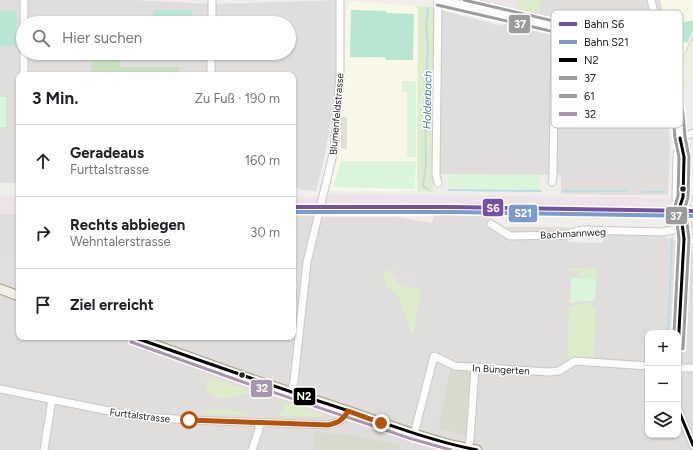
<!DOCTYPE html>
<html lang="de">
<meta charset="utf-8">
<style>
:root{--surface:#fff;--page:#f6f6f6;--text:#202124;--muted:#757577;--line:#e0e0e0}
body{margin:0;font-family:Figtree,sans-serif;background:var(--page);color:var(--text)}
.controls{position:absolute;right:12px;bottom:12px;display:grid;overflow:hidden;border-radius:8px;box-shadow:0 1px 3px #0004}
.controls button{width:36px;height:36px;display:grid;place-items:center;padding:0;border:0;border-bottom:1px solid var(--line);background:var(--surface);color:var(--text);font:20px sans-serif}
.stop{position:absolute;width:12px;height:12px;margin:-9px;border:3px solid #b45309;border-radius:50%;background:#fff}
.stop.end{background:#b45309;border-color:#fff;box-shadow:0 1px 4px #0008}
.list{margin:0;padding:0;list-style:none}
h2{display:flex;justify-content:space-between;align-items:center;height:52px;margin:0;padding:0 16px;font-size:17px}
h2 small{font-size:13px;font-weight:400;color:var(--muted)}
.list li{display:grid;grid-template-columns:26px 1fr auto;gap:12px;align-items:center;box-sizing:border-box;height:72px;padding:0 16px;border-top:1px solid var(--line)}
.list b{display:block;font-size:15px;white-space:nowrap}
.list p{margin:0;font-size:13px;white-space:nowrap;color:var(--muted)}
.list em{font-size:13px;font-style:normal;color:var(--muted)}
.icon{flex:none;width:22px;height:22px;fill:none;stroke:currentColor;stroke-width:2;stroke-linecap:round;stroke-linejoin:round}
.map{position:relative;flex:none;width:693px;height:450px;overflow:hidden}
.search{position:absolute;background:var(--surface);box-shadow:0 1px 3px #0004;left:16px;top:16px;width:280px;height:44px;display:flex;align-items:center;gap:10px;box-sizing:border-box;padding:0 14px;border-radius:22px;color:var(--muted);font-size:15px}
.panel{position:absolute;background:var(--surface);box-shadow:0 1px 3px #0004;left:16px;top:72px;width:280px;height:268px;border-radius:8px}
.map>svg:first-child{display:block}
</style>
<div class="map">
<svg width="693" height="450" viewBox="0 0 693 450">
<rect width="100%" height="100%" fill="#f0eeeb"/>
<g fill="#dfdedc" fill-rule="evenodd">
<path d="M0 0H134L214 4 337 0 336 89 325 154 316 191 302 190 293 186V75H19V183H0ZM23 23H289V53H23Z"/>
<polygon points="477,0 693,0 693,64 683,56 675,60 666,25 646,30 628,32 611,29 585,25"/>
<polygon points="440,10 502,26 504,24 578,41 601,48 648,56 654,62 668,118 670,147 668,195 561,194 561,175 438,174"/>
<path d="M316 210H321L320 217H397L432 223 434 212H491V218L504 227H568V242L603 243V234L658 235 693 246V450H0V214H19V337H293V212H315ZM648 333H678V435H648Z"/>
</g>
<g fill="#ede4e9">
<polygon points="479,0 515,0 518,9"/>
<polygon points="689,193 693,193 693,234 688,234 688,216 434,212 320,212 320,210 316,210 315,212 293,212 293,196 326,198 327,194 673,198 680,201 689,201"/>
<polygon points="0,195 19,196 19,214 0,214"/>
</g>
<g fill="#f8f7e8">
<polygon points="660,0 693,0 693,33 683,56 675,60"/>
<polygon points="350,1 416,6 418,10 417,191 329,191 340,140 340,113 344,89 345,25 347,7"/>
</g>
<g fill="#d9d9cd">
<polygon points="451,368 473,370 468,436 439,429"/>
<polygon points="315,432 351,435 400,445 398,450 313,450"/>
</g>
<polygon fill="#efefdf" points="693,39 693,75 686,89 679,66"/>
<g fill="#ddeccb">
<polygon points="516,0 540,0 540,13 518,9"/>
<polygon points="416,6 435,8 433,192 417,191 418,10"/>
<polygon points="570,268 596,269 596,279 579,278 579,271 570,270"/>
<polygon points="388,269 391,270 400,286 421,289 414,333 411,332 398,296 387,287 382,272 388,273"/>
<polygon points="589,303 592,304 596,309 594,360 568,364 569,306"/>
<path d="M212 377 246 389 249 392C238 396 211 406 207 389 206 384 208 380 212 377Z"/>
<polygon points="281,401 290,404 290,403 324,415 323,417 278,416 284,408"/>
<polygon points="215,409 232,410 255,416 195,413"/>
</g>
<polygon fill="#cbdec1" points="62,53 119,53 119,67 179,67 179,75 91,75 92,59 62,58"/>
<g fill="#daf5da">
<polygon points="402,81 416,81 416,157 407,157 407,92 402,92"/>
<rect x="0" y="97" width="6" height="30"/>
<polygon points="341,161 416,161 415,189 333,187"/>
<polygon points="449,174 540,175 540,190 448,189"/>
<polygon points="571,278 596,279 595,300 570,303"/>
</g>
<g fill="#b7e6d2">
<rect x="153" y="10" width="39" height="13"/>
<polygon points="351,10 386,11 386,13 414,14 413,60 386,60 385,57 350,57"/>
<polygon points="0,11 17,11 16,46 0,45"/>
<polygon points="693,21 693,30 687,43 674,39 683,22"/>
</g>
<g fill="#e0dfde">
<polygon points="341,117 347,117 347,149 341,148"/>
<polygon points="0,250 19,250 19,286 0,279"/>
<polygon points="391,270 423,275 421,289 400,286"/>
<polygon points="435,364 450,367 436,429 423,426 421,420"/>
</g>
<g fill="none" stroke-linecap="round" stroke-linejoin="round">
<g stroke="#bfdbe3" stroke-width="2">
<polyline points="428,189 424,187 423,185 426,166 425,102 428,47 426,25 428,8"/>
<polyline points="449,190 541,191"/>
<polyline points="563,191 626,191"/>
<polyline points="642,192 663,192"/>
<polyline points="668,333 672,238"/>
</g>
<g stroke="#c9c8c7" stroke-width="9">
<g id="minor">
<polyline points="438,0 459,4 608,39 652,42 661,40"/>
<polyline points="651,0 678,114 680,138 684,157 683,197 680,206"/>
<polyline points="24,23 24,0"/>
<polyline points="212,23 212,0"/>
<polyline points="24,75 24,53"/>
<polyline points="211,75 211,53"/>
<polyline points="680,138 693,133"/>
<polyline points="552,182 553,175 555,33 556,27"/>
<polyline points="438,183 436,175 438,0"/>
<polyline points="491,224 510,236 563,235 582,230 663,232 682,228"/>
<polyline points="684,239 693,240"/>
<polyline points="678,349 684,239 680,206 676,197 677,157 680,138"/>
<polyline points="678,368 693,368"/>
<path d="M0 389 119 413 147 417 189 420 328 425C338 423 343 420 348 411"/>
<polyline points="291,392 294,381 307,262 334,150 340,76 340,0"/>
<polyline points="678,409 693,445"/>
<polyline points="414,434 434,356 455,366 549,372 559,371 575,361 648,366"/>
<polyline points="468,448 470,439 475,368"/>
<polyline points="44,450 52,399"/>
<polyline points="252,450 259,429 259,423"/>
</g>
</g>
<g stroke="#a79c86" stroke-width="11">
<g id="major">
<polyline points="0,289 19,296"/>
<polyline points="133,337 242,376 348,411 414,434 451,445 477,450"/>
</g>
</g>
<use href="#minor" stroke="#fdfcfc" stroke-width="7"/>
<use href="#major" stroke="#f3ede7" stroke-width="9"/>
<g stroke="#fff" stroke-width="6">
<g id="bus-1">
<path d="M133 337C204 362 275 387 346 410 390 425 432 441 477 450"/>
<polyline points="678,349 684,239 680,206 683,197 684,157 680,138"/>
<polyline points="678,409 693,445"/>
</g>
</g>
<g stroke="#fff" stroke-width="6">
<g id="bus-2">
<polyline points="437,5 607,44 652,47 662,45"/>
<polyline points="656,41 673,115 675,138 679,157 678,196 675,206 679,239 674,333"/>
</g>
</g>
<g stroke="#fff" stroke-width="6">
<g id="bus-3">
<polyline points="464,0 609,34 652,37 660,35"/>
<polyline points="666,39 683,113 685,137 689,157 688,198 685,207 689,239 683,349"/>
</g>
</g>
<g stroke="#fff" stroke-width="6">
<polyline id="bus-4" points="131,342 240,381 412,439 451,450"/>
</g>
<use href="#bus-1" stroke="#000" stroke-width="3"/>
<use href="#bus-2" stroke="#9c9c9c" stroke-width="3"/>
<use href="#bus-3" stroke="#9c9c9c" stroke-width="3"/>
<use href="#bus-4" stroke="#aa95ae" stroke-width="3"/>
<g stroke="#fff" stroke-width="7">
<polyline id="rail-1" points="293,207 453,207 693,211"/>
</g>
<g stroke="#fff" stroke-width="7">
<polyline id="rail-2" points="293,212 453,212 693,216"/>
</g>
<use href="#rail-1" stroke="#7751a1" stroke-width="4"/>
<use href="#rail-2" stroke="#799ccd" stroke-width="4"/>
</g>
<g fill="none" stroke-linecap="round" stroke-linejoin="round">
<path stroke="#b45309" stroke-width="5" d="M189 420 328 425C338 423 343 420 348 411L381 423"/>
</g>
<g fill="#222" stroke="#fff" stroke-width="1.5">
<circle cx="683" cy="189" r="3.5"/>
<circle cx="242" cy="375" r="3.5"/>
</g>
<g text-anchor="middle" stroke-width="3" stroke-linejoin="round" paint-order="stroke">
<g font-size="10" fill="#222" stroke="#fff">
<text transform="translate(336 114) rotate(-85)" y="4">Blumenfeldstrasse</text>
<text transform="translate(573 233) rotate(-3)" y="4">Bachmannweg</text>
<text transform="translate(501 369) rotate(3)" y="4">In Büngerten</text>
<text transform="translate(140 415) rotate(7)" y="4">Furttalstrasse</text>
</g>
<g font-size="11" font-style="italic" fill="#4a7aab" stroke="#fff">
<text transform="translate(427 100) rotate(-89)" y="4">Holderbach</text>
</g>
</g>
<rect x="551" y="10" width="132" height="118" rx="6" fill="#fff" stroke="#bdbdbd" stroke-width="1"/>
<rect x="559" y="22" width="18" height="4" fill="#7751a1"/>
<rect x="559" y="40" width="18" height="4" fill="#799ccd"/>
<rect x="559" y="58" width="18" height="4" fill="#000"/>
<rect x="559" y="76" width="18" height="4" fill="#9c9c9c"/>
<rect x="559" y="94" width="18" height="4" fill="#9c9c9c"/>
<rect x="559" y="112" width="18" height="4" fill="#aa95ae"/>
<g font-size="11" fill="#222">
<text x="584" y="28">Bahn S6</text>
<text x="584" y="46">Bahn S21</text>
<text x="584" y="64">N2</text>
<text x="584" y="82">37</text>
<text x="584" y="100">61</text>
<text x="584" y="118">32</text>
</g>
<g stroke="#fff" stroke-width="1.5">
<rect x="508" y="14" width="23" height="20" rx="4" fill="#9c9c9c"/>
<rect x="482" y="198" width="22" height="19" rx="4" fill="#7751a1"/>
<rect x="508" y="204" width="30" height="19" rx="4" fill="#799ccd"/>
<rect x="665" y="206" width="23" height="19" rx="4" fill="#9c9c9c"/>
<rect x="250" y="379" width="23" height="19" rx="4" fill="#aa95ae"/>
<rect x="293" y="387" width="23" height="19" rx="4" fill="#000"/>
</g>
<g font-size="11" text-anchor="middle" font-weight="bold" fill="#fff">
<text x="520" y="28">37</text>
<text x="493" y="212">S6</text>
<text x="523" y="217">S21</text>
<text x="676" y="220">37</text>
<text x="262" y="392">32</text>
<text x="304" y="400">N2</text>
</g>
</svg>
<div class="controls">
<button>+</button>
<button>−</button>
<button><svg class="icon" aria-label="layers" viewBox="0 0 24 24"><path d="M12 4l9 5-9 5-9-5zM3 14l9 5 9-5"/></svg></button>
</div>
<div class="stop" style="left:189px;top:420px"></div>
<div class="stop end" style="left:381px;top:423px"></div>
<div class="search"><svg class="icon" aria-label="search" viewBox="0 0 24 24"><circle cx="10" cy="10" r="6"/><path d="M15 15l6 6"/></svg>Hier suchen</div>
<section class="panel">
<h2>3 Min.<small>Zu Fuß · 190 m</small></h2>
<ul class="list">
<li><svg class="icon" aria-label="ahead" viewBox="0 0 24 24"><path d="M12 20V5M6 11l6-6 6 6"/></svg><div><b>Geradeaus</b><p>Furttalstrasse</p></div><em>160 m</em></li>
<li><svg class="icon" aria-label="right" viewBox="0 0 24 24"><path d="M7 20v-9h11M14 6l5 5-5 5"/></svg><div><b>Rechts abbiegen</b><p>Wehntalerstrasse</p></div><em>30 m</em></li>
<li><svg class="icon" aria-label="arrive" viewBox="0 0 24 24"><path d="M6 21V4h12l-3 4 3 4H6"/></svg><div><b>Ziel erreicht</b></div></li>
</ul>
</section>
</div>
